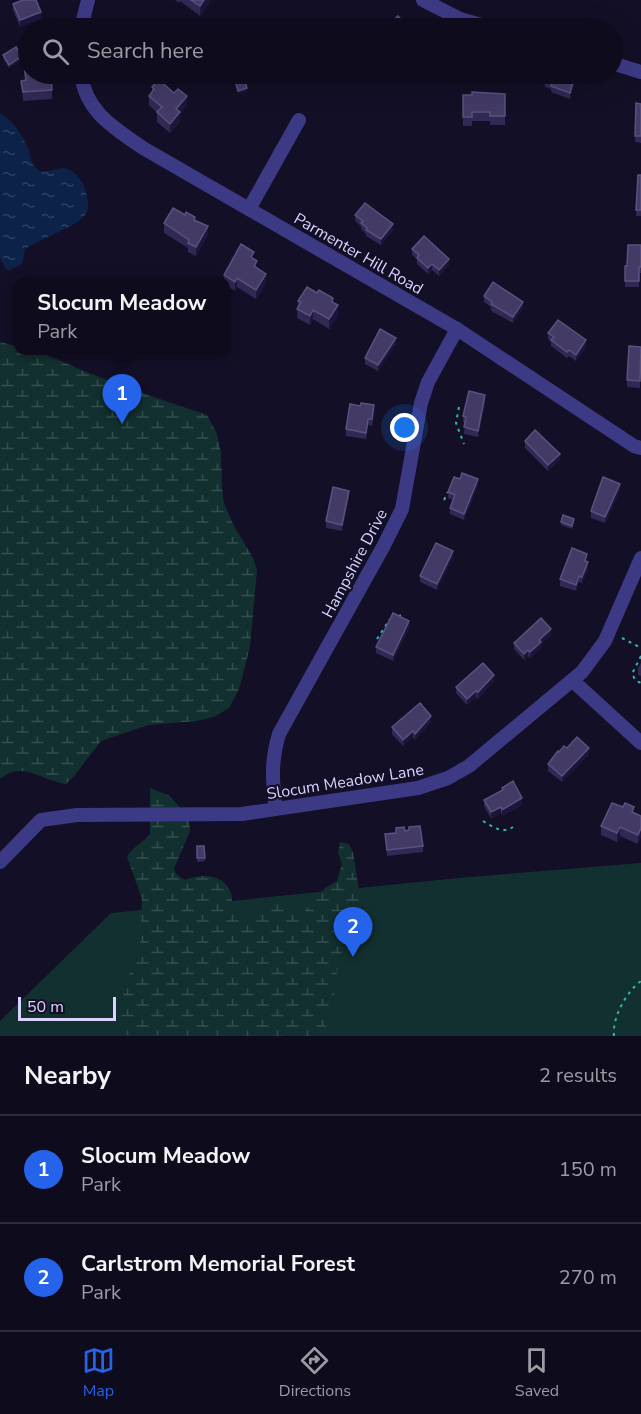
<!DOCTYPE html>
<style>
:root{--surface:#0e0b1c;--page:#171425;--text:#f1f3f6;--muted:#9b9ba3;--line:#2e2b3b;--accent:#2563eb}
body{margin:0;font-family:"Nunito Sans",sans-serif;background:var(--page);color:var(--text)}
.scale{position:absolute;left:18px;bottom:15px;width:98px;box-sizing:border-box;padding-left:6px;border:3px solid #d9d4ff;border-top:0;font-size:16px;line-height:21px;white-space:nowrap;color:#d9d4ff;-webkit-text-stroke:4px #130f26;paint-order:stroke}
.you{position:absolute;left:405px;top:428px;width:21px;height:21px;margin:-15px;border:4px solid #fff;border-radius:50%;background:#1a73e8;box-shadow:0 0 0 9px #1a73e833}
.badge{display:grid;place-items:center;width:39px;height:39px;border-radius:50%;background:var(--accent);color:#fff;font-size:20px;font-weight:700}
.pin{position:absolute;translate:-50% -50px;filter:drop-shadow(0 2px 3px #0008)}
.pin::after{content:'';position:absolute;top:32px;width:21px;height:18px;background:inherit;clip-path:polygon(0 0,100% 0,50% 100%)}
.popup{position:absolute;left:14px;top:277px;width:216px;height:78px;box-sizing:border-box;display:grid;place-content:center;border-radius:12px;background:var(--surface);filter:drop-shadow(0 2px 4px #0005);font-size:20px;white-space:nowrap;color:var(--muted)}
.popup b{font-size:22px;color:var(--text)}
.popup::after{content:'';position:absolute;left:50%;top:100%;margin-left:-12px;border:12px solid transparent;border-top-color:var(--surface)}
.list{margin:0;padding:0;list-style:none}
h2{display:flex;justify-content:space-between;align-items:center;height:78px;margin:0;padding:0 24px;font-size:26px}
h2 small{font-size:20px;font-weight:400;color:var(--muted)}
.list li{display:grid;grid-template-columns:39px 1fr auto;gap:18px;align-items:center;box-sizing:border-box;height:108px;padding:0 24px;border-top:2px solid var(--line)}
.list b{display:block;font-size:22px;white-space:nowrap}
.list p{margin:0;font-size:20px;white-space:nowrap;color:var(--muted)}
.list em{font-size:20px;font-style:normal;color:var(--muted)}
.icon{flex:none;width:33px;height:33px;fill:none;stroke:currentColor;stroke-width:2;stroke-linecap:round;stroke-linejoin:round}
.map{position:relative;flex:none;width:641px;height:1036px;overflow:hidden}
.search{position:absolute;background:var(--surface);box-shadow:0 6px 24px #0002;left:18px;right:18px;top:18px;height:66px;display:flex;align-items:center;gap:15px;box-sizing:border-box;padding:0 21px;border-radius:33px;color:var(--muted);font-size:22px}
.sheet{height:294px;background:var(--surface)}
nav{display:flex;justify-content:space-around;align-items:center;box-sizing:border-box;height:84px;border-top:2px solid var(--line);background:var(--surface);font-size:16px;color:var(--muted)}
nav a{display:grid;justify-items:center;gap:3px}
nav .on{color:var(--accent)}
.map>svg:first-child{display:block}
</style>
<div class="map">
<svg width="641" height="1036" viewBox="0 0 641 1036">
<defs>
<pattern id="wetland-marsh" width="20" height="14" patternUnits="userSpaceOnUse" patternTransform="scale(1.5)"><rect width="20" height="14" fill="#12302f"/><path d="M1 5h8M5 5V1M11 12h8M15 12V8" fill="none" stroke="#344d4e"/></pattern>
<pattern id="water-ripples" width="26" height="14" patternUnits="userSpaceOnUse" patternTransform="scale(1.5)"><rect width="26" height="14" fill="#0c2248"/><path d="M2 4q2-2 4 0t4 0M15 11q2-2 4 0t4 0" fill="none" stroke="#2f4163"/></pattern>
</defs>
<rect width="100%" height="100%" fill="#130f26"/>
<polygon fill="#12302f" points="641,863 641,1036 0,1036 0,1021 111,913 469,877"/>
<g fill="url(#wetland-marsh)">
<path d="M0 342 18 347V350C44 350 65 364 89 373 128 388 167 402 207 415L217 434 221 453 222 487 224 503 233 524 253 558 257 570 250 647 239 689 229 708 214 717 196 721 148 725 101 741 74 776 66 784C40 780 23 760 0 779Z"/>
<path d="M150 788 170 796 189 818 190 831 174 869 176 874 185 880C200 873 225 874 231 893 232 899 232 907 233 913 264 932 266 884 293 913H303L325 888 337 881 342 864 338 853 340 842 349 844 353 852 362 910 339 957 332 1011 322 1036 123 1035 121 1018 124 988 140 945 142 899 127 857C132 847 143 843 150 834Z"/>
</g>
<path fill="url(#water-ripples)" d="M0 113C13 120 22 135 28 148 31 155 30 164 37 169 46 176 58 165 68 169 77 173 85 184 86 193 88 200 90 209 85 215 77 226 39 240 25 249L22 264 10 270 6 269 0 258Z"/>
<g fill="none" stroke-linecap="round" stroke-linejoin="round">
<g stroke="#2fb8b0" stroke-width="2" stroke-dasharray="3 4.5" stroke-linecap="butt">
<polyline points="459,407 456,423 464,444"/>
<polyline points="444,500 448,492"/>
<polyline points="398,616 405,615"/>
<polyline points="622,638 641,648"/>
<polyline points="377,639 390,619"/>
<polyline points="641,656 632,674 636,681 641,683"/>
<path d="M483 821C493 827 502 834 513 827"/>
<path d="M614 1036C612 1018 626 992 641 981"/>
</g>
<g stroke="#3d3a85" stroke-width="14">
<polyline points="423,0 460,19 492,28"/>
<polyline points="81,28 88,0"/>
<polyline points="612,63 641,72"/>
<path d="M81 74C86 112 113 127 143 148L457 329 634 446 641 448"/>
<polyline points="249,209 299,120"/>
<polyline points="573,681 641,743"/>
<path d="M276 808C272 781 271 760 279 734L383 547 402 509 421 403 428 382 457 329"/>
<polyline points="0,862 41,820 77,815 242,814 418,788 448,778 469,766 582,672 605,641 641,558"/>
</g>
</g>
<g fill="#312854">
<polygon points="175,0 210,0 210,2 200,16 180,1 179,3"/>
<polygon points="13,4 41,18 20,27 13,10"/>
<polygon points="3,55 22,59 9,68 3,58"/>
<polygon points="23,57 52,90 52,99 23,101 21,81 25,80"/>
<polygon points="537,76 574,84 570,99 551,92 551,89 545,87 545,85 537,82"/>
<polygon points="152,87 187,106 180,114 180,122 170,133 157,122 157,113 149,105 149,96 152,92"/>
<polygon points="505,94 505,125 490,125 490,121 472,121 472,126 463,126 463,95"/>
<polygon points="636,103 641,104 641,143 635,142"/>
<polygon points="638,175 641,175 641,216 636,216"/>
<polygon points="355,215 393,230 381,245 366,236 366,234 361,229 361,226 355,221"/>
<polygon points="195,220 208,235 196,256 188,252 188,248 164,233 164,223"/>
<polygon points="641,245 641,273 639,273 639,287 625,287 625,281 627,266"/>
<polygon points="412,249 449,265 439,276 432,270 428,274 417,264 417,259 412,255"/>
<polygon points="254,259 257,268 266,283 256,299 237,287 235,291 225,285 225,282 224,282 224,275"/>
<polygon points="484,296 523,308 513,323 491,311 491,307 484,302"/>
<polygon points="298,301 333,303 338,315 329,329 313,319 310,325 297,318"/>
<polygon points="548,333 586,346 576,361 569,356 567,358 551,346 551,342 548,339"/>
<polygon points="396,344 378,371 365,364 365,358"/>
<polygon points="641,347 640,388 627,387 627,380"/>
<polygon points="485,402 478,437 464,434 465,422 463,422 463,416"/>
<polygon points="374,411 372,426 368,425 366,439 346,436 346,429"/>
<polygon points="525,441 560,460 548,471 525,448"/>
<polygon points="478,485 464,520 450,514 450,508 453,500 448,498 448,492"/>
<polygon points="620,490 605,523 591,518 591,511"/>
<polygon points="349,497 342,531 326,528 326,521"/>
<polygon points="561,522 574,522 572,529 561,525"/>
<polygon points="453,557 437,590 420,582 420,576"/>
<polygon points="587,560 588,569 582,583 579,582 576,591 560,586 560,579"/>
<polygon points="409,628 393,661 376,653 376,647"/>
<polygon points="551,635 541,644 541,648 530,658 528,656 524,660 514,649 514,643"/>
<polygon points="641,663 641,676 638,675 638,668"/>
<polygon points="494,681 478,699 476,697 467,705 456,693 456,687"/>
<polygon points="431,722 415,740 413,737 403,746 392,734 392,727"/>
<polygon points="567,748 589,754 562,782 548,771 548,764 559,752"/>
<polygon points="502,788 522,805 502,816 501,813 491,819 484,806 484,800 502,791"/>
<polygon points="634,813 641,816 638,844 620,836 617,842 601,835 601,826"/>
<polygon points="405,831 423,846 423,852 387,856 385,834 396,833"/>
<polygon points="197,846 204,846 205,861 197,862"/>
</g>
<g fill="#1d163a">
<polygon points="204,0 210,0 210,2 200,16 200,6"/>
<polygon points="41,12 41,18 20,27 20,20"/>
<polygon points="22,56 22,59 9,68 9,65"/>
<polygon points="574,78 574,84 570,99 570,93"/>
<polygon points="247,88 247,92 238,94 238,91"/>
<polygon points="187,96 187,106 180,114 180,122 170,133 170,124 176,109"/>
<polygon points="393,224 393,230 381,245 381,239"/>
<polygon points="208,226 208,235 196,256 196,247"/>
<polygon points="449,259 449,265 439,276 439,270"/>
<polygon points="432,264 432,270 428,274 428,268"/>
<polygon points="266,274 266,283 256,299 256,290"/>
<polygon points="237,278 237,287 235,291 235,282"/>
<polygon points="523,302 523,308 513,323 513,317"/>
<polygon points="338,305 338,315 329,329 329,319"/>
<polygon points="313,310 313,319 310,325 310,316"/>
<polygon points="396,338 396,344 378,371 378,365"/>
<polygon points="586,340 586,346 576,361 576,355"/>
<polygon points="485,395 485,402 478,437 478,431"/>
<polygon points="560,454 560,460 548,471 548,465"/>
<polygon points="478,479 478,485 464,520 464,514"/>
<polygon points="620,484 620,490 605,523 605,517"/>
<polygon points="349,491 349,497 342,531 342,525"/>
<polygon points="453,551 453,557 437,590 437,584"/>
<polygon points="588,562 588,569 582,583 582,577"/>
<polygon points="579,576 579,582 576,591 576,585"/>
<polygon points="409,621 409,628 393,661 393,655"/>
<polygon points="551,629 551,635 541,644 541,648 530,658 530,652 539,640"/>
<polygon points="528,650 528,656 524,660 524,654"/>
<polygon points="494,675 494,681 478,699 478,692"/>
<polygon points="476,691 476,697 467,705 467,699"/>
<polygon points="431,716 431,722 415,740 415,734"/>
<polygon points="413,731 413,737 403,746 403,740"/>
<polygon points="589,748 589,754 562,782 562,776"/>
<polygon points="522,798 522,805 502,816 502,810"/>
<polygon points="501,807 501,813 491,819 491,812"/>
<polygon points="620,827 620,836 617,842 617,833"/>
<polygon points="641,828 641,837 638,844 638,835"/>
</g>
<g fill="#433a66" stroke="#5a527e" stroke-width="1.5">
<polygon points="23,0 36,0 41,12 20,20 13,4"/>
<polygon points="191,0 204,0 200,6"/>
<polygon points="398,16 405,24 408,22 409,24 416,19 424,28 386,28 390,26 388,24"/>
<polygon points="129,21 131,28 112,28 112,25"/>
<polygon points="16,47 22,56 9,65 3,55"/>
<polygon points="28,56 28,74 51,74 52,90 23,92 21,81 26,80 23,57"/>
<polygon points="538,74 563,74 574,78 570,93 551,86 552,83 545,81 546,79 537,76"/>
<polygon points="244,78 247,88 238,91 235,80"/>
<polygon points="159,80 174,93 178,89 187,96 176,109 180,112 170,124 157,112 162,107 149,96 154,89 152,87"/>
<polygon points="472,92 505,94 505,116 490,116 490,112 472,112 472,117 463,117 463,95 472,95"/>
<polygon points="636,103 641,104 641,136 635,136"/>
<polygon points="638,175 641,175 641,210 636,210"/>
<polygon points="365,203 393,224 381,239 366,230 367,228 361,223 363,221 355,215"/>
<polygon points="173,208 185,215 186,212 195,217 194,220 208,226 196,247 188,243 189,240 164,223"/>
<polygon points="424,236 449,259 439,270 432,264 428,268 417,258 419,255 412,249"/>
<polygon points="241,244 254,252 251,257 257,261 254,266 266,274 256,290 237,278 235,282 224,275"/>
<polygon points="628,245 641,245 641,267 639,267 639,281 625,281 625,266 627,266"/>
<polygon points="493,282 523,302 513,317 491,304 492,302 484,296"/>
<polygon points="307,287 317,293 319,290 333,298 332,302 338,305 329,319 313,310 310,316 297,309 301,302 298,301"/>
<polygon points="558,320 586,340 576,355 569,350 567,352 551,340 554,337 548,333"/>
<polygon points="380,329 396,338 378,365 365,358"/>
<polygon points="629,346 641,347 640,381 627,380"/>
<polygon points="469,391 485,395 478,431 464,427 466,417 463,416"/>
<polygon points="361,403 374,405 372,419 368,419 366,433 346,429 350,404 360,406"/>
<polygon points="535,430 560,454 548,465 525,441"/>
<polygon points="462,473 478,479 464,514 450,508 455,495 448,492 454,477 460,479"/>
<polygon points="603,477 620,484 605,517 591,511"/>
<polygon points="333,487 349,491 342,525 326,521"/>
<polygon points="563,515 574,519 572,526 561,522"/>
<polygon points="436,543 453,551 437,584 420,576"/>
<polygon points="572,548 587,554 585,561 588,562 582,577 579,576 576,585 560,579"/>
<polygon points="393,613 409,621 393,655 376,647"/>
<polygon points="541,618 551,629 539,640 541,642 530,652 528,650 524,654 514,643"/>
<polygon points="483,663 494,675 478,692 476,691 467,699 456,687"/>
<polygon points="420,703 431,716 415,734 413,731 403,740 392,727"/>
<polygon points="577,737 589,748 562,776 548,764 558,751 559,752 564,746 567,748"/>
<polygon points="513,781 522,798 502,810 501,807 491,812 484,800 503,790 502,788"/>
<polygon points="612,803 623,807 625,803 634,807 632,812 641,816 641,828 638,835 620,827 617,833 601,826"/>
<polygon points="420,826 423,846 387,850 385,834 396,833 396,828 404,827 405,831 409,830 409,827"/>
<polygon points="197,846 204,846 205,858 197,858"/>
</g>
<g text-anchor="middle" stroke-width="4.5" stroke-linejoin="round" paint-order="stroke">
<g font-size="16" fill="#d9d4ff" stroke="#130f26">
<text transform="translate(359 253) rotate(30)" y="6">Parmenter Hill Road</text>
<text transform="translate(354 563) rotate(-62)" y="6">Hampshire Drive</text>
<text transform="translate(345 781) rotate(-9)" y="6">Slocum Meadow Lane</text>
</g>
</g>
</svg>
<div class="scale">50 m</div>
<div class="you"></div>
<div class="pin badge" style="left:122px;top:424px">1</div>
<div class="popup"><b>Slocum Meadow</b>Park</div>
<div class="pin badge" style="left:353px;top:957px">2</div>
<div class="search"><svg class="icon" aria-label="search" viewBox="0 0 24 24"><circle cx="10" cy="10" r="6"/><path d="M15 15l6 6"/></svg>Search here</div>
</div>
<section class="sheet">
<h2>Nearby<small>2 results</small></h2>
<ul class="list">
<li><span class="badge">1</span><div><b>Slocum Meadow</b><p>Park</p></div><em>150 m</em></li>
<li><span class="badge">2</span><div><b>Carlstrom Memorial Forest</b><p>Park</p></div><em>270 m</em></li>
</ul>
</section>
<nav>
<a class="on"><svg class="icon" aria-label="map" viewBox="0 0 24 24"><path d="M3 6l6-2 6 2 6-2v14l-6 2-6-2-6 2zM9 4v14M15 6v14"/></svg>Map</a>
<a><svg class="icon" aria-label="directions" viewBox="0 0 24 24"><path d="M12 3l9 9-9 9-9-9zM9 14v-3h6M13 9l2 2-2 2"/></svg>Directions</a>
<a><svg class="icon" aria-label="saved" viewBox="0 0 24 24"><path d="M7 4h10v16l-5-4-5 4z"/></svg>Saved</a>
</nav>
